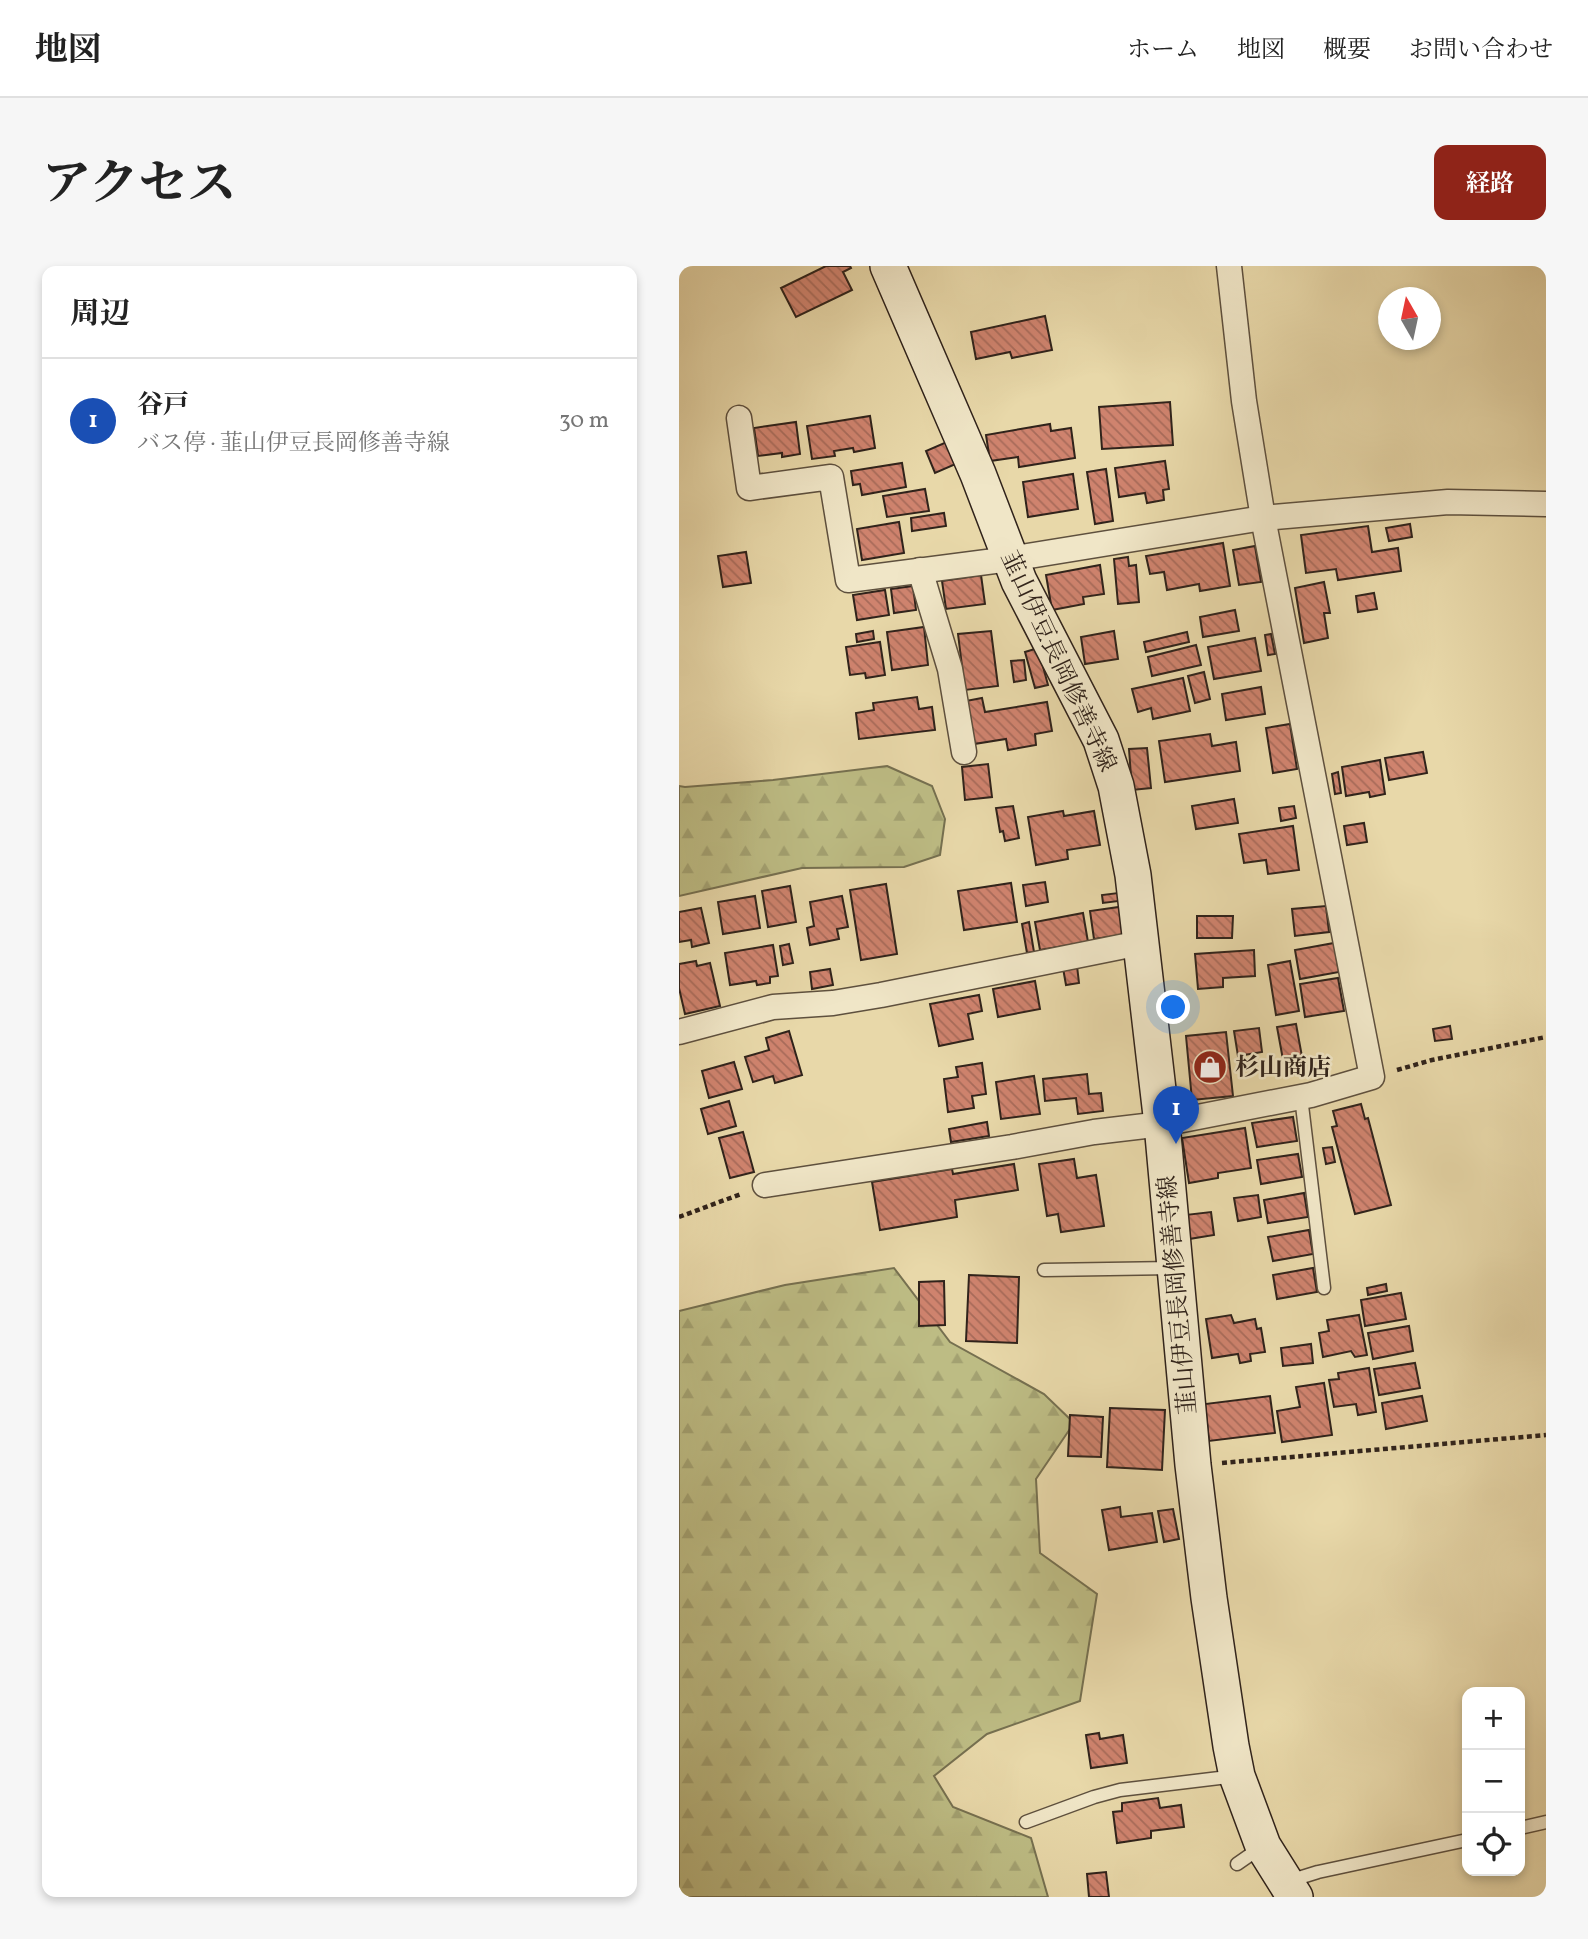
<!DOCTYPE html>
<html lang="ja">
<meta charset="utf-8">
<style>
:root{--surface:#fff;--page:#f6f6f6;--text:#222;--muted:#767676;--line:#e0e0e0;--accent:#8f2418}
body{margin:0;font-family:Vollkorn,"Noto Serif JP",serif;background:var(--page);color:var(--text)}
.controls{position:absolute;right:21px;bottom:21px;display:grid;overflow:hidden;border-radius:14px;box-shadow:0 4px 10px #0003}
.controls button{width:63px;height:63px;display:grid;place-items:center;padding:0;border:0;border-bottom:2px solid var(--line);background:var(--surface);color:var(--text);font:35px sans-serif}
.compass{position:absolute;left:699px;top:21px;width:63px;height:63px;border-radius:50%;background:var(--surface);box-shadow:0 4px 10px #0003;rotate:351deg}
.you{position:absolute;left:495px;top:742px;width:24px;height:24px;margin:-18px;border:5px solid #fff;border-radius:50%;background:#1a73e8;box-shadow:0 0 0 10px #1a73e833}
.badge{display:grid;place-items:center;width:46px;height:46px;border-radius:50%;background:var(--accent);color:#fff;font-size:23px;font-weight:700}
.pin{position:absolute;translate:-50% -58px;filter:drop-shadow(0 2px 4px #0008)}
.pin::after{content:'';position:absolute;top:37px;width:24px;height:21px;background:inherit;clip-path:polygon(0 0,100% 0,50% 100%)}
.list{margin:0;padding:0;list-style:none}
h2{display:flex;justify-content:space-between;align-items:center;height:91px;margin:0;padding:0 28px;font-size:30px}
h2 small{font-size:23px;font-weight:400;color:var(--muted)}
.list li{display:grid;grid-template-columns:46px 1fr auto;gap:21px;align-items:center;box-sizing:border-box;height:126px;padding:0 28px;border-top:2px solid var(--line)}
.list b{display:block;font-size:26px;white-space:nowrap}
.list p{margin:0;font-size:23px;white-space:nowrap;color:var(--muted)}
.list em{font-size:23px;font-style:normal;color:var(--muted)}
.icon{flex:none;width:38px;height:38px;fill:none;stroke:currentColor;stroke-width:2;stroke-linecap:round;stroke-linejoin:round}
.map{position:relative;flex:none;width:867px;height:1631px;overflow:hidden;border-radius:14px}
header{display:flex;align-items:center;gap:42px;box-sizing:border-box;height:98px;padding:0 35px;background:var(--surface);border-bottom:2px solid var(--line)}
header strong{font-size:33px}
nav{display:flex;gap:38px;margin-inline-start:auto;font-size:24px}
.intro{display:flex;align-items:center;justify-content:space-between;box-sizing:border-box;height:168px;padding:0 42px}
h1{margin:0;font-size:49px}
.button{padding:18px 32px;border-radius:14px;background:var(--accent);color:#fff;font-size:24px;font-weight:700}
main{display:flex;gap:42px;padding:0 42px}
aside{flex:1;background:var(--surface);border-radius:14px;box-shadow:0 4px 10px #0003}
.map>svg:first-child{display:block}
</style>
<header>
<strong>地図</strong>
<nav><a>ホーム</a><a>地図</a><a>概要</a><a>お問い合わせ</a></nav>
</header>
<div class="intro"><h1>アクセス</h1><a class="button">経路</a></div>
<main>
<aside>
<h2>周辺<small></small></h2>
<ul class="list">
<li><span class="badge" style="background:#1a4fb4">1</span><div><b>谷戸</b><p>バス停 · 韮山伊豆長岡修善寺線</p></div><em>30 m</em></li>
</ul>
</aside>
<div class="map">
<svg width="867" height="1631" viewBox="0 0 867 1631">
<defs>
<pattern id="forest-firs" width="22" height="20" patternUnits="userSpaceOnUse" patternTransform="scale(1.75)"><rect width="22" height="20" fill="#bdbc84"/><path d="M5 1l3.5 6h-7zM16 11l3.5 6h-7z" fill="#a3a171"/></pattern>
<pattern id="building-back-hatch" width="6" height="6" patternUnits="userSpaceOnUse" patternTransform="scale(1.75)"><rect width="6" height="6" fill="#cf836e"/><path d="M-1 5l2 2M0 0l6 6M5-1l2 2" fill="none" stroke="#a86b5a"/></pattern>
</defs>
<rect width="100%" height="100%" fill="#e8d8a9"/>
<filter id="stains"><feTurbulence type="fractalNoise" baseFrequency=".00286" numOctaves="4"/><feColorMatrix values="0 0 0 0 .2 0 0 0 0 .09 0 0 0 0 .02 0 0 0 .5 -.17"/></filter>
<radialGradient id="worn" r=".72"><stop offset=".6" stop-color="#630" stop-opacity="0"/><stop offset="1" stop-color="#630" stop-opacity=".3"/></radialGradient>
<g fill="url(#forest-firs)" stroke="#767050" stroke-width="2">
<polygon points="208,500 253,520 266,553 261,589 225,601 123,602 0,630 0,520 6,521 94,514"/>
<polygon points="215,1002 271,1076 365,1128 395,1157 357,1213 361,1287 418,1328 401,1435 308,1468 255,1510 274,1541 352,1572 369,1631 0,1631 0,1045 106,1019"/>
</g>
<g fill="url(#building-back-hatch)" stroke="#30231b" stroke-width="2">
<polygon points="147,0 171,0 172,2 164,6 173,24 117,51 102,22"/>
<polygon points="366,50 373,84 333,92 331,86 297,93 292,66"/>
<polygon points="491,136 494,179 423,183 420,141"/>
<polygon points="191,150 196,182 175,186 174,182 155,185 156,190 133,193 128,160"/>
<polygon points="117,156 121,188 103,191 103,187 79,190 75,162"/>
<polygon points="371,158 372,165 392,162 396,192 340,201 339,191 311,195 307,169"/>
<polygon points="270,175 279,197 256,207 247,185"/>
<polygon points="486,195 490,223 484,224 485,234 468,237 466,227 440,231 436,202"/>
<polygon points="223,197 227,221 183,229 181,218 174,219 172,205"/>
<polygon points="427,203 434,255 416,258 408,206"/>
<polygon points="394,208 399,243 349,251 344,216"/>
<polygon points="246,223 250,245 208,251 204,230"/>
<polygon points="265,247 267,260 233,265 232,252"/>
<polygon points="220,256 225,287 183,294 178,263"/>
<polygon points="731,258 733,271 710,275 707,262"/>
<polygon points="689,260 693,286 719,282 722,305 659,314 657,303 627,307 622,269"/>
<polygon points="544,277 551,320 521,325 520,318 488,324 485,306 471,308 467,290"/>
<polygon points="576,280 582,316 560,319 554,284"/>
<polygon points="67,286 72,317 44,321 39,290"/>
<polygon points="449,291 450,300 457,299 460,336 439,338 435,293"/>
<polygon points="421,299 425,328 404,331 405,338 373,344 367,309"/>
<polygon points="302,309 306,338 267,343 263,315"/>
<polygon points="645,316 651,347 645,347 649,372 625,377 616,322"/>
<polygon points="234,320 237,344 215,347 212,323"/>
<polygon points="206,324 210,349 178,354 174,329"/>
<polygon points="695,327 698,343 679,346 677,330"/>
<polygon points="556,344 560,365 524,371 521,351"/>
<polygon points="245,361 249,399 213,404 208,366"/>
<polygon points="194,365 195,373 178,376 177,368"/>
<polygon points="312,365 319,420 286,424 279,368"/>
<polygon points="435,365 439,393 406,398 402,371"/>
<polygon points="508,366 510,376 467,386 465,376"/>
<polygon points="592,368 596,388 589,389 586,369"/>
<polygon points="576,372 582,405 535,413 529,381"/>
<polygon points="201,376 206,409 187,412 186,407 171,409 167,381"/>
<polygon points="517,379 522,399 473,410 469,391"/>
<polygon points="359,382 369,419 356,422 346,386"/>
<polygon points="345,394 347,414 335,416 332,395"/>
<polygon points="525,406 531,433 516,437 509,410"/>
<polygon points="504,412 511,445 474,453 472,442 459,446 453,423"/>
<polygon points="582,421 586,448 547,454 543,428"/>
<polygon points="238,431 240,443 253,441 256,464 180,473 177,447 195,444 194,437"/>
<polygon points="303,432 306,446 368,436 373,465 356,468 357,479 329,484 327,473 295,478 287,435"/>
<polygon points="611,458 618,503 594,507 587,462"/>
<polygon points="531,468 533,480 557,476 561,505 486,516 480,475"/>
<polygon points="468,482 472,522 453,524 450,483"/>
<polygon points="744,486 748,507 710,514 706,492"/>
<polygon points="701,494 706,528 691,531 690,526 667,530 663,501"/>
<polygon points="309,498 313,531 286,534 283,501"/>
<polygon points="659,506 662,527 656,528 653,508"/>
<polygon points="555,533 559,557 517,563 513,540"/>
<polygon points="334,540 340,572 326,575 324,565 321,566 317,542"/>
<polygon points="615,540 617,552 602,555 600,542"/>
<polygon points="384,545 385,550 415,545 421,579 388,584 389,593 357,599 349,551"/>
<polygon points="685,557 688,576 668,579 665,560"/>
<polygon points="614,560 620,604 589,608 587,594 565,597 560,568"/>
<polygon points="366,616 369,636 347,640 344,619"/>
<polygon points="332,617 338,656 285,664 279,625"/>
<polygon points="207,618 218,688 182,694 171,624"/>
<polygon points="111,620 117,656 89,661 83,625"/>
<polygon points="439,627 440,635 424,637 423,629"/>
<polygon points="76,630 81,662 44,668 39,636"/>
<polygon points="163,630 169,661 158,663 160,673 131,679 128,662 135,660 131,636"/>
<polygon points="647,640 650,666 616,670 613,643"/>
<polygon points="440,641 444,669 415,673 411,645"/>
<polygon points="22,642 30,677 13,681 12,674 0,676 0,646"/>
<polygon points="404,647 409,676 361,684 356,656"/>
<polygon points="518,650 554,650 553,672 518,672"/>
<polygon points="350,656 355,686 348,687 343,658"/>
<polygon points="655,677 660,706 621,713 616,684"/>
<polygon points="110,678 114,697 104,699 101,680"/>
<polygon points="94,679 99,710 91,711 91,717 78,719 77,715 51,719 46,687"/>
<polygon points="575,684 576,710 544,712 544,721 519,723 516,688"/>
<polygon points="17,695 18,700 31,697 41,740 6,748 0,722 0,698"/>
<polygon points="611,695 620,745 597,749 589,699"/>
<polygon points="398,700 400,717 387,719 384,702"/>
<polygon points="151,703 154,719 133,723 131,706"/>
<polygon points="659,712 665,745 626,751 621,718"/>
<polygon points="356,715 361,743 319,751 314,723"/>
<polygon points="300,729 303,745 289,748 294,773 260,780 251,738"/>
<polygon points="617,758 626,807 607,810 598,761"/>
<polygon points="771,760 773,773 756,775 754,763"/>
<polygon points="580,762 583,786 559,790 555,765"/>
<polygon points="110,765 123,809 96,817 94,810 74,816 66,791 90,784 87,772"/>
<polygon points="547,766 554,830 513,834 507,770"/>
<polygon points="55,796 63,823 30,832 23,805"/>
<polygon points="303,797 307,828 293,830 295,842 269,846 265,813 279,811 277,801"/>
<polygon points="408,808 410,828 422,827 424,845 399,848 397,832 366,835 364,813"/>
<polygon points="355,810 361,848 322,853 317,816"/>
<polygon points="50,835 57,860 29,868 22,843"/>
<polygon points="682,838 686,853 689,852 712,939 676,948 653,861 658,860 654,845"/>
<polygon points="614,851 618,875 578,881 573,857"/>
<polygon points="308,856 310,870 272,876 270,863"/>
<polygon points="566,862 572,902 539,907 539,912 510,917 503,872"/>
<polygon points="64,866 75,906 51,912 40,872"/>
<polygon points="653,881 656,896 647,898 644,882"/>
<polygon points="619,888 623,911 582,918 578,894"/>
<polygon points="395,893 398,912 417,909 425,960 382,966 379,948 368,950 360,898"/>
<polygon points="335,898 339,924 276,934 278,951 201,964 193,916 273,903 274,908"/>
<polygon points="625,927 629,951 589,957 585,934"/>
<polygon points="579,929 582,951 559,955 555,932"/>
<polygon points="532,946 535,969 510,973 506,949"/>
<polygon points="630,964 634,988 594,995 589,971"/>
<polygon points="634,1002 638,1026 598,1033 594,1009"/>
<polygon points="290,1009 340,1011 338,1077 287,1075"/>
<polygon points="265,1015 266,1059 240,1060 240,1016"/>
<polygon points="707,1018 708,1025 689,1029 688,1022"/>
<polygon points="722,1027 727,1053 686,1060 682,1034"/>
<polygon points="552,1049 555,1057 576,1053 578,1063 582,1062 586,1086 571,1088 572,1095 561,1097 559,1088 533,1092 527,1053"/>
<polygon points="680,1049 688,1089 676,1091 672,1085 644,1091 640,1067 650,1065 648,1054"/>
<polygon points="730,1060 734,1085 694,1093 689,1067"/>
<polygon points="632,1078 634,1097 604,1100 602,1082"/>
<polygon points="736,1097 741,1122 700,1129 695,1103"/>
<polygon points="690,1102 697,1146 679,1149 677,1138 655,1141 650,1114 660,1113 659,1107"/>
<polygon points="645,1117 653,1169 603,1176 598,1145 621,1141 617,1121"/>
<polygon points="591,1130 596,1167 530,1175 526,1138"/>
<polygon points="743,1130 748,1155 707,1163 703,1137"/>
<polygon points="431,1142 486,1144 483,1204 428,1201"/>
<polygon points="391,1149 424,1151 422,1191 389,1190"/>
<polygon points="441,1241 442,1251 473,1247 478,1276 430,1284 423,1244"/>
<polygon points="494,1243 500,1273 485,1276 479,1245"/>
<polygon points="420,1467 421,1473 444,1469 448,1497 412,1502 407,1469"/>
<polygon points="479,1532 481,1542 502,1539 505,1561 472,1565 472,1572 438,1577 434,1546 443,1545 443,1537"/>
<polygon points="427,1606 430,1631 410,1631 408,1608"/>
</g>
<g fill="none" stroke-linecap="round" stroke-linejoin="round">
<g stroke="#5e503e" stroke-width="15">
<g id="lane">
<polyline points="622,831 645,1022"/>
<polyline points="365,1004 494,1002"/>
<polyline points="347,1556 415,1531 441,1524 557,1510"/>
<polyline points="841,1562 867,1556"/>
<polyline points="558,1598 581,1582"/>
<polyline points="610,1615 639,1606 788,1574"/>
</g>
</g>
<g stroke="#5e503e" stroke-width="27">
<g id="street">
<polyline points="60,152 70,222 152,211 169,314 331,293 584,252 769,236 867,238"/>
<polyline points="241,304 271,403 285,486"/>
<polyline points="0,766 94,741 154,737 202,729 461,677"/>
<polyline points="86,919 333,881 415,866 483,858 632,829 693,811 584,252 565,135 550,0"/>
</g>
</g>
<g stroke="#30231b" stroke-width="38">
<polyline id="secondary" points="209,0 299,208 340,315 422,474 437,520 454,609 483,858 514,1199 530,1332 552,1480 558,1510 584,1580 616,1631"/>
</g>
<g stroke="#30231b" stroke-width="4.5" stroke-dasharray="5 3.5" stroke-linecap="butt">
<polyline points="718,804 753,794 867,771"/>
<polyline points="0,951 62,928"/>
<polyline points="543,1197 867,1169"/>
</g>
<use href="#lane" stroke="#f0e6c7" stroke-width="12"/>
<use href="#street" stroke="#f0e6c7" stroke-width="24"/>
<use href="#secondary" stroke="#f0e6c7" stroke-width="35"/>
</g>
<defs>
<g id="shop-disc" transform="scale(1.75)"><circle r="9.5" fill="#8f2418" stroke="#f0e6c7"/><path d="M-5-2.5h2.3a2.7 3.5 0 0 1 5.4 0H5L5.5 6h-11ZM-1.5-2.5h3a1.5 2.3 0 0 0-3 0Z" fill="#fff"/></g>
</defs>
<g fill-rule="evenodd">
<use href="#shop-disc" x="531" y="801"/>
</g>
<g text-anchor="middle" stroke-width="5" stroke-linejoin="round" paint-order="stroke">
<g font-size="24" fill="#30231b" stroke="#f0e6c7">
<text transform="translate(380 395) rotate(65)" y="8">韮山伊豆長岡修善寺線</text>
<text transform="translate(498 1029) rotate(-95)" y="8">韮山伊豆長岡修善寺線</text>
</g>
<g font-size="24" font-weight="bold" fill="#30231b" stroke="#f0e6c7" text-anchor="start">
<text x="556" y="809">杉山商店</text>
</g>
</g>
<rect width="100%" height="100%" filter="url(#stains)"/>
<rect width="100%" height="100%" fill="url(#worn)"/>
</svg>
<div class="controls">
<button>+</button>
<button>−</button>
<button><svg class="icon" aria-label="locate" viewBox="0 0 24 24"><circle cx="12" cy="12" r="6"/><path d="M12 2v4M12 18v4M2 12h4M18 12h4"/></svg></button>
</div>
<svg class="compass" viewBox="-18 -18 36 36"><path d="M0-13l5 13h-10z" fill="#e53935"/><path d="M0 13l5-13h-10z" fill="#767676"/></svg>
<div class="you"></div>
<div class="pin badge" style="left:497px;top:878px;background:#1a4fb4">1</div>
</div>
</main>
